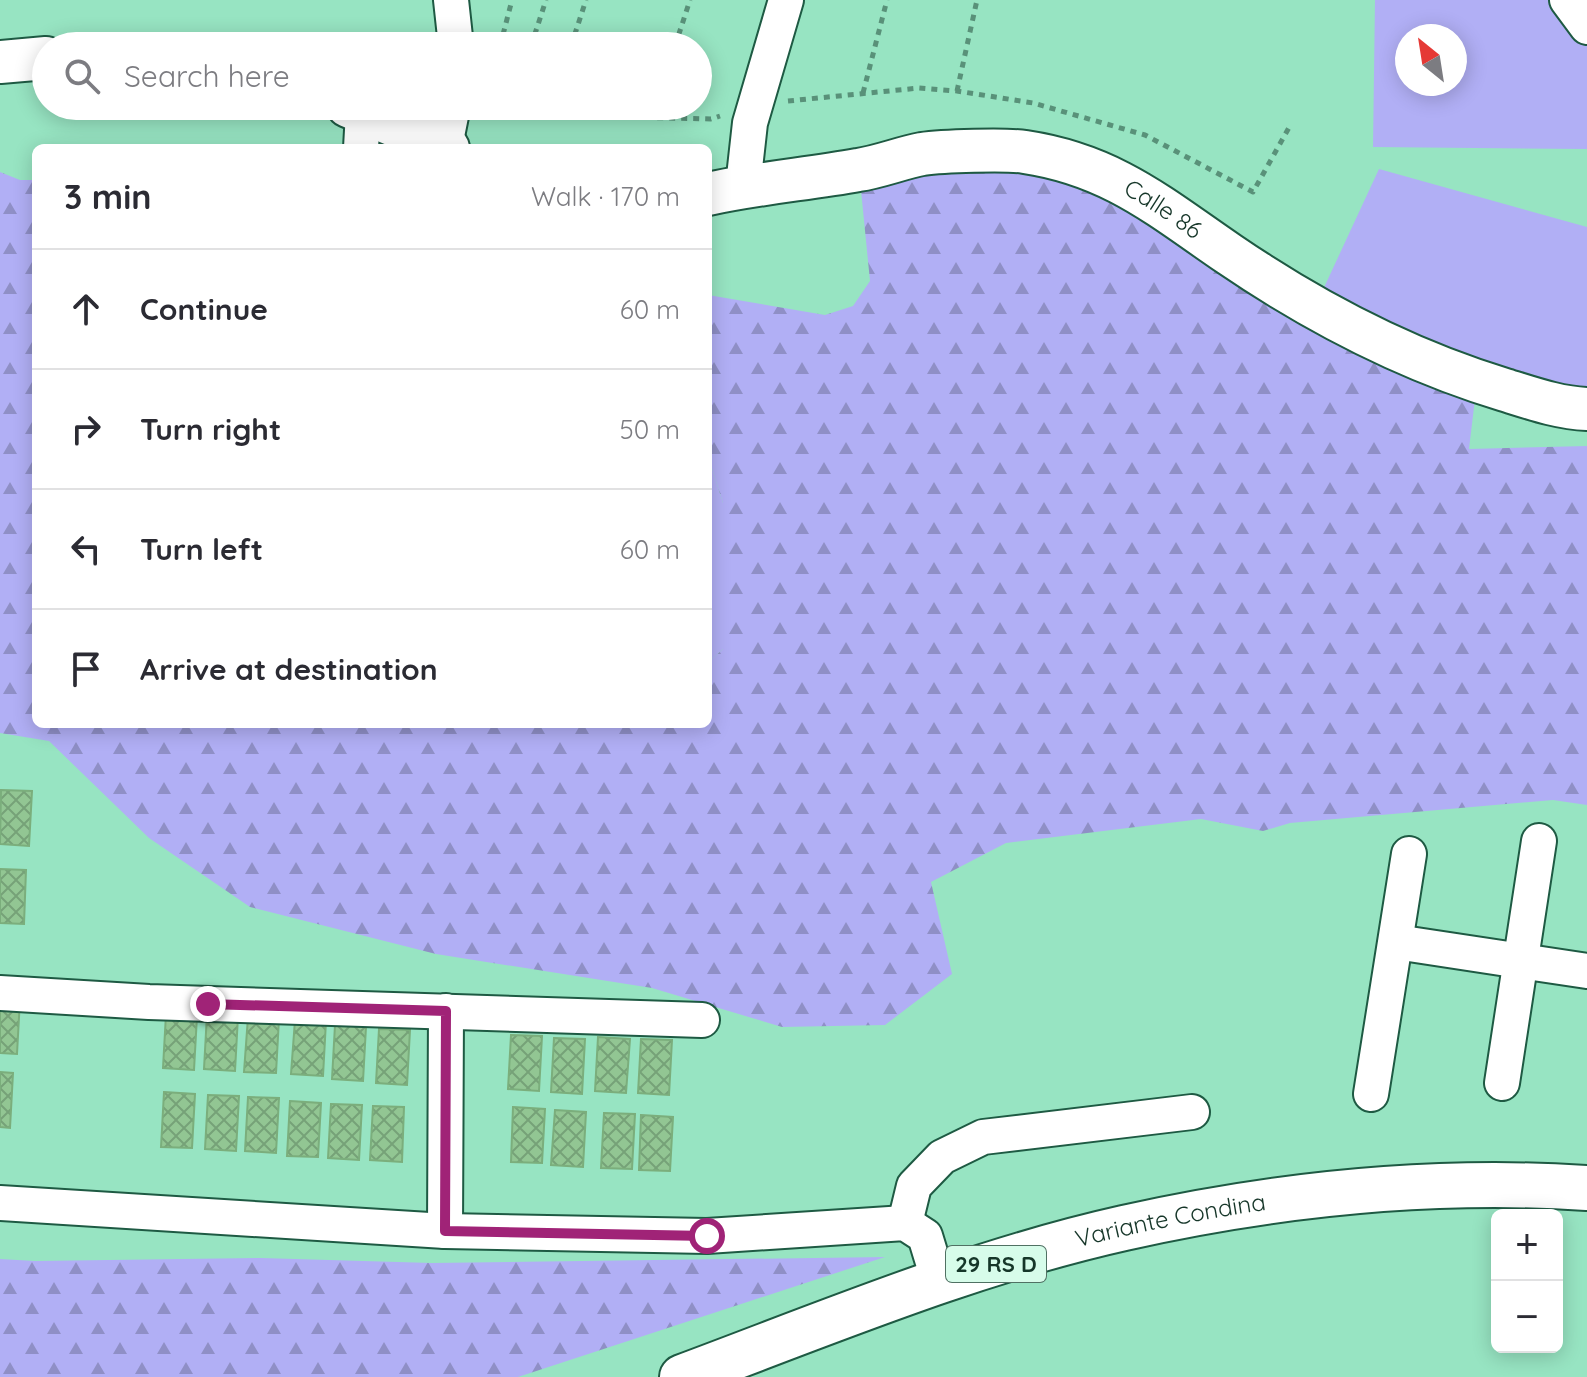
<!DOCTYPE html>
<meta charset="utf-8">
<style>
:root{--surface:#fff;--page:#f7f7f7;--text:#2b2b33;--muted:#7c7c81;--line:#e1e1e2}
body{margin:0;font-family:Quicksand,sans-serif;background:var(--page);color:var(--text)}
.controls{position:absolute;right:24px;bottom:24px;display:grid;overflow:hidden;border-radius:12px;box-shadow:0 4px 20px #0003}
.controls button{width:72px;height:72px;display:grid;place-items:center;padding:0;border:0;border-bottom:2px solid var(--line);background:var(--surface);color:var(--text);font:40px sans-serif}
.compass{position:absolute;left:1395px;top:24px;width:72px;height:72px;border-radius:50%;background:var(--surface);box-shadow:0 4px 20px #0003;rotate:330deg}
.stop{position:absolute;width:24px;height:24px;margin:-18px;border:6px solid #a02377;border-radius:50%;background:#fff}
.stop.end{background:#a02377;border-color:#fff;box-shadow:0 2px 8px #0008}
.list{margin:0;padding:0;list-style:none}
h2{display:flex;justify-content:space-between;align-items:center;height:104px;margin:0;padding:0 32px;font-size:34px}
h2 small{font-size:26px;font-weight:400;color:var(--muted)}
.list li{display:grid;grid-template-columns:52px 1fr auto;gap:24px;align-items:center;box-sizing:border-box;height:120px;padding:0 32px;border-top:2px solid var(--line)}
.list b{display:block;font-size:30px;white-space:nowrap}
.list em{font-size:26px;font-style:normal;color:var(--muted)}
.icon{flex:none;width:44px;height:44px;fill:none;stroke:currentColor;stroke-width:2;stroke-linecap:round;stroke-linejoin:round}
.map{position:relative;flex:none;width:1587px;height:1377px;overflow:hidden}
.search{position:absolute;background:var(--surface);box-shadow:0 4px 20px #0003;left:32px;top:32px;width:680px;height:88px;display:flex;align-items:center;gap:20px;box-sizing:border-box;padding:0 28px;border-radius:44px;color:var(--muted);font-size:30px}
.panel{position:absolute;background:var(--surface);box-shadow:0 4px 20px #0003;left:32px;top:144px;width:680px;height:584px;border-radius:12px}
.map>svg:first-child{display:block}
</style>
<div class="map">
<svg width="1587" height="1377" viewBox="0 0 1587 1377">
<defs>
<pattern id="forest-firs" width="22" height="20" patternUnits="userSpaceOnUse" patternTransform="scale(2)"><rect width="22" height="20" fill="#b1aff5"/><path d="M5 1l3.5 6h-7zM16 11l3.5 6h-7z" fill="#8f8fc6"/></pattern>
<pattern id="building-cross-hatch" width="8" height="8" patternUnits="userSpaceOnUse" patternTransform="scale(2)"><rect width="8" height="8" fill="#92c693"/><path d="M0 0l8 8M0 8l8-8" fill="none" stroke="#76a278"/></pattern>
</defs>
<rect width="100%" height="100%" fill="#97e4c2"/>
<g fill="#b1aff5" fill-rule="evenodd">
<path d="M1375 0H1587V149L1373 147ZM1407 36H1455V84H1407Z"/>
<polygon points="1379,169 1587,227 1587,409 1315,307"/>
<polygon points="708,456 723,503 723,649 708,663"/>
</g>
<g fill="url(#forest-firs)">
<polygon points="1050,158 1477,382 1469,449 1587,446 1587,805 1553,800 1290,823 1263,831 1201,819 1006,843 931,882 952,974 885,1025 782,1027 652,988 436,954 250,907 149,838 49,741 0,733 0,172 20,180 36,180 36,724 708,724 708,663 723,649 723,503 708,456 708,295 825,315 853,306 870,281 859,170"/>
<polygon points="885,1257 518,1377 0,1377 0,1259 35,1261 261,1258 432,1263"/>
</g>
<g fill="url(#building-cross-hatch)" stroke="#7bae7c" stroke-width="2">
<polygon points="1,790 32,791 29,846 0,844"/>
<polygon points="0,869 26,870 24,924 0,923"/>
<polygon points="0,998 20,999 17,1054 0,1053"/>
<polygon points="166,1014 197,1016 194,1070 163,1068"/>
<polygon points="207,1014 238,1016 235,1071 204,1069"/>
<polygon points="248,1017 279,1019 276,1073 244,1072"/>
<polygon points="295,1020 326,1021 323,1076 291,1074"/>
<polygon points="335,1025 366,1027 363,1081 332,1079"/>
<polygon points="379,1029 410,1030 407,1085 376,1083"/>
<polygon points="511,1035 542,1036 539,1091 508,1089"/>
<polygon points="598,1037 630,1039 626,1093 595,1091"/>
<polygon points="554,1038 585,1039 582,1094 551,1092"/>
<polygon points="641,1039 672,1040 669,1095 638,1093"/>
<polygon points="0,1072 13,1073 10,1128 0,1127"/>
<polygon points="164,1092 195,1094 192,1148 161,1147"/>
<polygon points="208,1095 239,1096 236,1151 205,1149"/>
<polygon points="248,1097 279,1098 276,1153 245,1151"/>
<polygon points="290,1101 321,1103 318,1157 287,1156"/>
<polygon points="331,1104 362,1105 359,1160 328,1158"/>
<polygon points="373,1106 404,1107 402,1162 370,1160"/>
<polygon points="513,1107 545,1109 542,1163 511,1162"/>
<polygon points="555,1110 586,1112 583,1167 551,1165"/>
<polygon points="604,1113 635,1114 632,1169 601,1168"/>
<polygon points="641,1115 673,1117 670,1171 639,1170"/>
</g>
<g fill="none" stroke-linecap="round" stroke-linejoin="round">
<g stroke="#1e5a43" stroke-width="38">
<g id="minor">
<polyline points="451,0 456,46"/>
<polyline points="1567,0 1587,27"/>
<polyline points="445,146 453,106"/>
<polyline points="361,148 363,112"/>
<polyline points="743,186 750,123 786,0"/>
<polyline points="1396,942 1587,971"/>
<polyline points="0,993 149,1002 702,1020"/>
<polyline points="1502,1083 1539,841"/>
<polyline points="1371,1094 1409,854"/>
<polyline points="0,1203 445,1231 707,1236 905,1223 925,1236 939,1282"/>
<polyline points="905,1223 914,1186 942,1157 983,1137 1192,1112"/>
<polyline points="445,1231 446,1011"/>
</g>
</g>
<g stroke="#1e5a43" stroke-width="46">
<g id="major">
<polyline points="0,62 46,58"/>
<polyline points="348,106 448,148"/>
<path id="s1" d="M708 194C758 183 808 179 858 170 879 167 901 158 922 154 942 151 1006 149 1025 152 1112 165 1160 207 1229 254 1314 312 1406 360 1505 390 1531 398 1559 408 1587 409"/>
</g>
</g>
<g stroke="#1e5a43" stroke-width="48">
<g id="highway">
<path id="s2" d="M682 1377C827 1323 972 1262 1124 1228 1276 1194 1431 1178 1587 1188"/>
</g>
</g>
<g stroke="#599179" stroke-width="5" stroke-dasharray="6 6" stroke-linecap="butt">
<polyline points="500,46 512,0"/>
<polyline points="531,46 546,0"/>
<polyline points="571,46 586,0"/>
<polyline points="675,46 690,0"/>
<polyline points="957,91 977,0"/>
<polyline points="863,93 887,0"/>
<polyline points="788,101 919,88 957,91 1033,103 1145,135 1253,192 1291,124"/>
<polyline points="550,106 627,117 711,119 720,116"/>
<polyline points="652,118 656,106"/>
</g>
<use href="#minor" stroke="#fff" stroke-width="34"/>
<use href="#major" stroke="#fff" stroke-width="42"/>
<use href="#highway" stroke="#fff" stroke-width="44"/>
</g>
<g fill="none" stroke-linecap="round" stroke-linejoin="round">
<polyline stroke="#a02377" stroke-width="10" points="208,1004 446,1011 445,1231 707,1236"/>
</g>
<g text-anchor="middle" stroke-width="6" stroke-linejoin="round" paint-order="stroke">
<rect fill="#d7fcea" stroke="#507163" stroke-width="2" x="946" y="1246" width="100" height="36" rx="6"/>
<g font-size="22" font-weight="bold" fill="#163629">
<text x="996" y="1272">29 RS D</text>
</g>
<g font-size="24" fill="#163629" stroke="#d7fcea">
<text dy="8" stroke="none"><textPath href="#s1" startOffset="472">Calle 86</textPath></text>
<text dy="8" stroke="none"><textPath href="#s2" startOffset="514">Variante Condina</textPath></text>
</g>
</g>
</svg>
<div class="controls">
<button>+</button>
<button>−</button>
</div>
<svg class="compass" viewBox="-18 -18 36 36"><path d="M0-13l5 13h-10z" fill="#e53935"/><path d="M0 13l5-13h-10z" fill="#7c7c81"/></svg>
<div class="stop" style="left:707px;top:1236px"></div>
<div class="stop end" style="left:208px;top:1004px"></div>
<div class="search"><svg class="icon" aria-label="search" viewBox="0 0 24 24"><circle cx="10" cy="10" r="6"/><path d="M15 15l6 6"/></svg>Search here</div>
<section class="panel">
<h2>3 min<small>Walk · 170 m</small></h2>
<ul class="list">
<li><svg class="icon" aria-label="ahead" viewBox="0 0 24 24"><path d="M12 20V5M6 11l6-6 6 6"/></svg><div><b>Continue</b></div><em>60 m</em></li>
<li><svg class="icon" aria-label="right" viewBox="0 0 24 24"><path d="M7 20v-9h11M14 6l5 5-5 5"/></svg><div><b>Turn right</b></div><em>50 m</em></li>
<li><svg class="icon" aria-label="left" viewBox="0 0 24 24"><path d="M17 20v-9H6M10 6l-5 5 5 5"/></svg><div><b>Turn left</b></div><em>60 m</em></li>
<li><svg class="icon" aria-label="arrive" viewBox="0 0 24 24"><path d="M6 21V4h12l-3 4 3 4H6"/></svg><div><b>Arrive at destination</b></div></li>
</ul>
</section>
</div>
